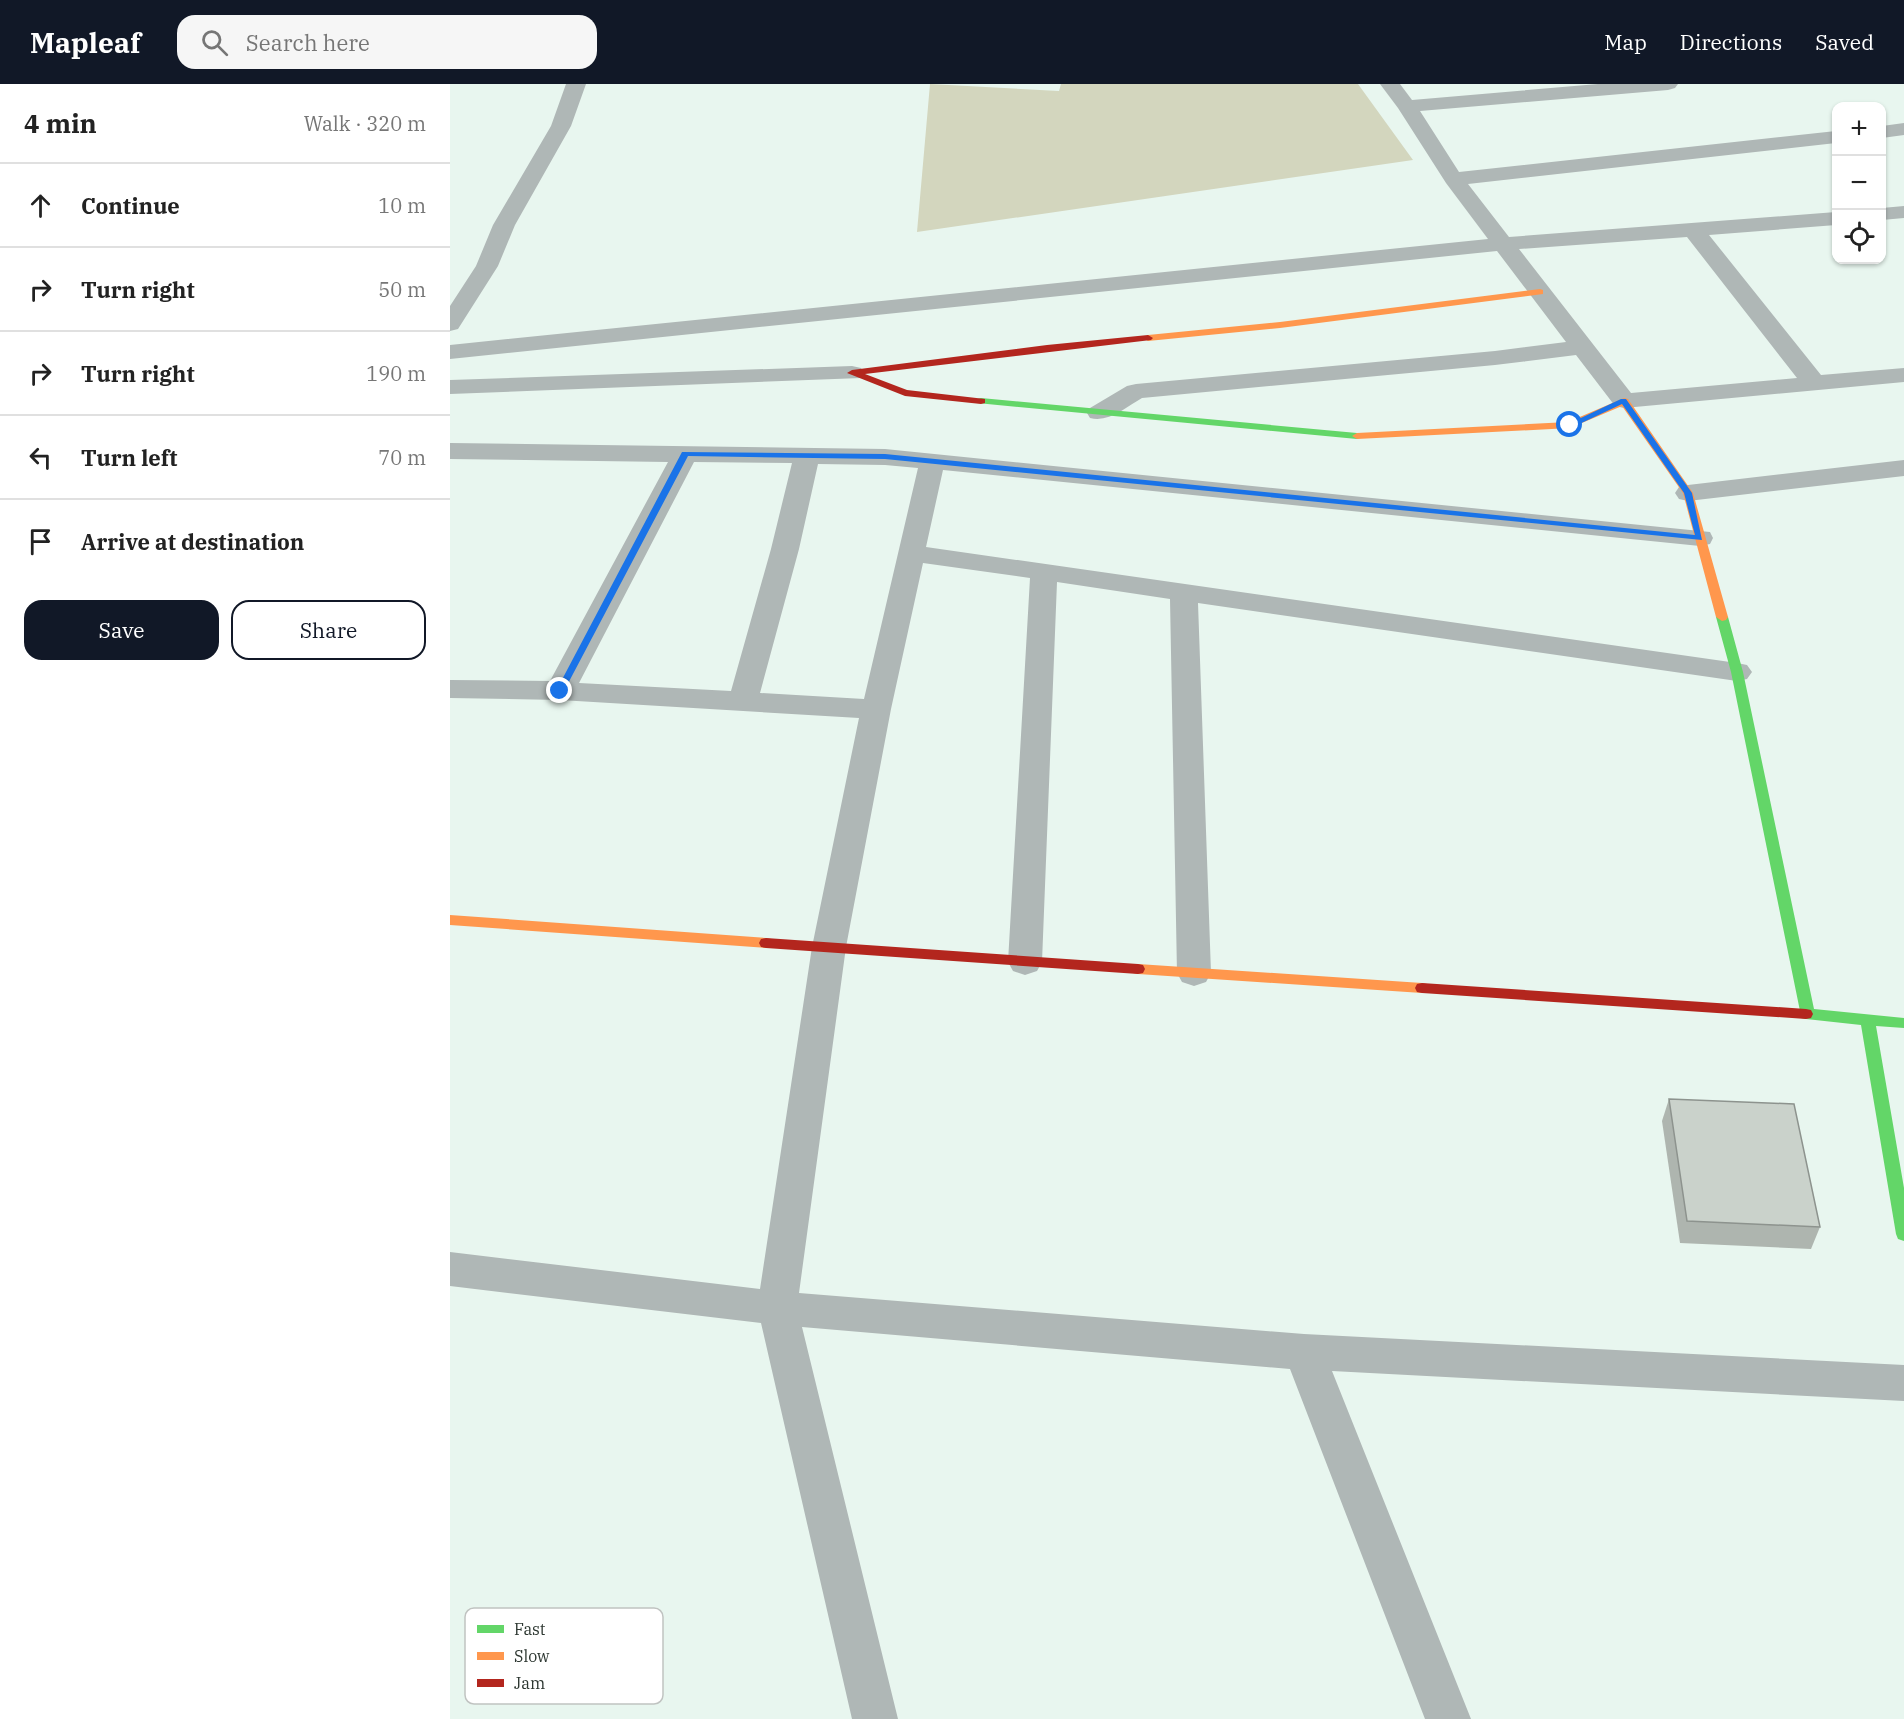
<!DOCTYPE html>
<meta charset="utf-8">
<style>
:root{--surface:#fff;--page:#f6f6f6;--text:#222;--muted:#767676;--line:#e0e0e0;--accent:#111827}
body{margin:0;font-family:"IBM Plex Serif",serif;background:var(--page);color:var(--text)}
.controls{position:absolute;right:18px;top:18px;display:grid;overflow:hidden;border-radius:12px;box-shadow:0 2px 4px #0004}
.controls button{width:54px;height:54px;display:grid;place-items:center;padding:0;border:0;border-bottom:2px solid var(--line);background:var(--surface);color:var(--text);font:30px sans-serif}
.stop{position:absolute;width:18px;height:18px;margin:-14px;border:4px solid #1a73e8;border-radius:50%;background:#fff}
.stop.end{background:#1a73e8;border-color:#fff;box-shadow:0 2px 6px #0008}
.list{margin:0;padding:0;list-style:none}
h2{display:flex;justify-content:space-between;align-items:center;height:78px;margin:0;padding:0 24px;font-size:26px}
h2 small{font-size:20px;font-weight:400;color:var(--muted)}
.list li{display:grid;grid-template-columns:39px 1fr auto;gap:18px;align-items:center;box-sizing:border-box;height:84px;padding:0 24px;border-top:2px solid var(--line)}
.list b{display:block;font-size:22px;white-space:nowrap}
.list em{font-size:20px;font-style:normal;color:var(--muted)}
.actions{display:flex;gap:12px;padding:18px 24px}
.actions a{flex:1;padding:14px 0;border:2px solid var(--accent);border-radius:18px;text-align:center;font-size:21px;color:var(--accent)}
.actions .main{background:var(--accent);color:#fff}
.icon{flex:none;width:33px;height:33px;fill:none;stroke:currentColor;stroke-width:2;stroke-linecap:round;stroke-linejoin:round}
.map{position:relative;flex:none;width:1454px;height:1635px;overflow:hidden}
header{display:flex;align-items:center;gap:36px;box-sizing:border-box;height:84px;padding:0 30px;background:var(--accent);color:#fff}
header strong{font-size:28px}
nav{display:flex;gap:33px;margin-inline-start:auto;font-size:21px}
.search{width:420px;height:54px;background:var(--page);display:flex;align-items:center;gap:15px;box-sizing:border-box;padding:0 21px;border-radius:18px;color:var(--muted);font-size:22px}
main{display:flex}
aside{flex:1;background:var(--surface)}
.map>svg:first-child{display:block}
</style>
<header>
<strong>Mapleaf</strong>
<div class="search"><svg class="icon" aria-label="search" viewBox="0 0 24 24"><circle cx="10" cy="10" r="6"/><path d="M15 15l6 6"/></svg>Search here</div>
<nav><a>Map</a><a>Directions</a><a>Saved</a></nav>
</header>
<main>
<aside>
<h2>4 min<small>Walk · 320 m</small></h2>
<ul class="list">
<li><svg class="icon" aria-label="ahead" viewBox="0 0 24 24"><path d="M12 20V5M6 11l6-6 6 6"/></svg><div><b>Continue</b></div><em>10 m</em></li>
<li><svg class="icon" aria-label="right" viewBox="0 0 24 24"><path d="M7 20v-9h11M14 6l5 5-5 5"/></svg><div><b>Turn right</b></div><em>50 m</em></li>
<li><svg class="icon" aria-label="right" viewBox="0 0 24 24"><path d="M7 20v-9h11M14 6l5 5-5 5"/></svg><div><b>Turn right</b></div><em>190 m</em></li>
<li><svg class="icon" aria-label="left" viewBox="0 0 24 24"><path d="M17 20v-9H6M10 6l-5 5 5 5"/></svg><div><b>Turn left</b></div><em>70 m</em></li>
<li><svg class="icon" aria-label="arrive" viewBox="0 0 24 24"><path d="M6 21V4h12l-3 4 3 4H6"/></svg><div><b>Arrive at destination</b></div></li>
</ul>
<div class="actions"><a class="main">Save</a><a>Share</a></div>
</aside>
<div class="map">
<svg width="1454" height="1635" viewBox="0 0 1454 1635">
<rect width="100%" height="100%" fill="#e8f6ef"/>
<polygon fill="#d3d6be" points="480,0 609,7 611,0 908,0 963,76 467,148"/>
<g fill="none" stroke-linecap="round" stroke-linejoin="round">
<g fill="#afb7b6" fill-rule="evenodd">
<polygon points="116,0 136,0 121,42 65,141 48,182 8,245 0,247 0,222 26,182 43,141 101,42"/>
<path d="M930 0H950L962 16 1148 0H1228L1225 4 1218 6 970 27 1009 88 1386 47V59L1018 100 1059 153 1386 128V141L1259 151 1371 291 1454 284V298L1174 324 1165 322 1126 271 1045 281 692 314C676 323 659 339 640 334L637 329 640 324 677 302 686 300 1045 267 1116 258 1047 167 0 275V261L1038 155 996 99 948 24ZM1237 153 1347 294 1181 309 1069 165Z"/>
<polygon points="1454,39 1454,51 1432,54 1432,42"/>
<polygon points="1454,122 1454,134 1432,136 1432,124"/>
<polygon points="402,282 411,284 414,289 411,294 0,310 0,296"/>
<path d="M0 359 435 365 1260 448 1263 454 1260 460 1250 462 493 386 476 463 1287 579 1297 581 1302 588 1297 595 1287 597 748 519 761 889 756 898 744 902 732 898 727 889 720 515 607 498 592 878 587 887 575 891 563 887 558 878 580 494 473 479 441 625 396 863 349 1209 854 1250 1454 1281V1317L882 1287 1021 1635H975L840 1285 352 1243 448 1635H402L311 1239 0 1202V1168L310 1205 362 863 409 634 110 616 0 614V596L100 597 218 378 0 375ZM244 378 342 379 321 465 281 607 129 599ZM368 380 435 381 468 384 414 615 310 609 349 465Z"/>
<polygon points="1454,376 1454,392 1238,417 1229,415 1225,409 1229,403 1238,401"/>
</g>
<g fill="#63d668" fill-rule="evenodd">
<polygon points="531,314 907,349 912,352 907,355 527,319 527,315"/>
<polygon points="1272,529 1278,533 1293,588 1364,925 1454,934 1454,944 1426,942 1454,1104 1454,1157 1448,1155 1446,1150 1411,941 1356,935 1351,934 1349,930 1350,927 1281,588 1266,533"/>
</g>
<g fill="#ff974d" fill-rule="evenodd">
<polygon points="1090,205 1093,206 1093,210 830,244 698,257 693,254 698,251 830,238"/>
<polygon points="1174,314 1178,315 1243,409 1278,533 1276,536 1272,537 1266,533 1233,409 1172,322 1120,344 907,355 902,352 907,349 1118,338"/>
<polygon points="0,831 316,854 321,855 323,859 321,863 316,864 0,841"/>
<polygon points="688,880 972,899 977,900 979,904 977,908 972,909 688,890 683,889 681,885 683,881"/>
</g>
<g fill="#b3261e" fill-rule="evenodd">
<polygon points="698,251 703,254 701,256 415,290 457,306 535,315 535,319 531,320 455,312 397,289 402,286 597,261"/>
<polygon points="316,854 688,880 693,881 695,885 693,889 688,890 316,864 311,863 309,859 311,855"/>
<polygon points="972,899 1356,925 1361,926 1363,930 1361,934 1356,935 972,909 967,908 965,904 967,900"/>
</g>
</g>
<polygon fill="#aeb5af" points="1219,1015 1370,1143 1361,1165 1230,1159 1212,1037"/>
<polygon fill="#cad2cb" stroke="#8d938e" stroke-width="1.5" points="1219,1015 1344,1020 1370,1143 1237,1137"/>
<polygon fill="#1a73e8" points="1171,315 1176,315 1242,409 1252,456 435,375 238,372 114,607 110,610 106,607 232,368 435,370 1245,451 1234,409 1172,320 1123,343 1116,341"/>
<rect x="15" y="1524" width="198" height="96" rx="9" fill="#fff" stroke="#c0c3c1" stroke-width="1.5"/>
<rect x="27" y="1541" width="27" height="8" fill="#63d668"/>
<rect x="27" y="1568" width="27" height="8" fill="#ff974d"/>
<rect x="27" y="1595" width="27" height="8" fill="#b3261e"/>
<g font-size="16" fill="#2d3731">
<text x="64" y="1551">Fast</text>
<text x="64" y="1578">Slow</text>
<text x="64" y="1605">Jam</text>
</g>
</svg>
<div class="controls">
<button>+</button>
<button>−</button>
<button><svg class="icon" aria-label="locate" viewBox="0 0 24 24"><circle cx="12" cy="12" r="6"/><path d="M12 2v4M12 18v4M2 12h4M18 12h4"/></svg></button>
</div>
<div class="stop" style="left:1120px;top:341px"></div>
<div class="stop end" style="left:110px;top:607px"></div>
</div>
</main>
